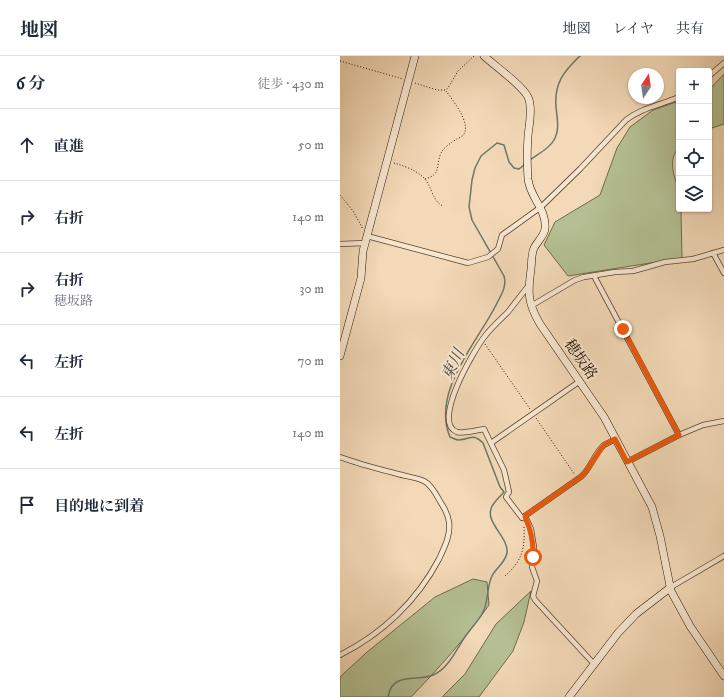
<!DOCTYPE html>
<html lang="ja">
<meta charset="utf-8">
<style>
:root{--surface:#fff;--page:#f6f6f7;--text:#1f2937;--muted:#747a83;--line:#e0e1e3}
body{margin:0;font-family:"IM FELL DW Pica","Noto Serif JP",serif;background:var(--page);color:var(--text)}
.controls{position:absolute;right:12px;top:12px;display:grid;overflow:hidden;border-radius:4px;box-shadow:0 1px 3px #0004}
.controls button{width:36px;height:36px;display:grid;place-items:center;padding:0;border:0;border-bottom:1px solid var(--line);background:var(--surface);color:var(--text);font:20px sans-serif}
.compass{position:absolute;left:288px;top:12px;width:36px;height:36px;border-radius:50%;background:var(--surface);box-shadow:0 1px 3px #0004;rotate:13deg}
.stop{position:absolute;width:12px;height:12px;margin:-9px;border:3px solid #ea580c;border-radius:50%;background:#fff}
.stop.end{background:#ea580c;border-color:#fff;box-shadow:0 1px 4px #0008}
.list{margin:0;padding:0;list-style:none}
h2{display:flex;justify-content:space-between;align-items:center;height:52px;margin:0;padding:0 16px;font-size:17px}
h2 small{font-size:13px;font-weight:400;color:var(--muted)}
.list li{display:grid;grid-template-columns:26px 1fr auto;gap:12px;align-items:center;box-sizing:border-box;height:72px;padding:0 16px;border-top:1px solid var(--line)}
.list b{display:block;font-size:15px;white-space:nowrap}
.list p{margin:0;font-size:13px;white-space:nowrap;color:var(--muted)}
.list em{font-size:13px;font-style:normal;color:var(--muted)}
.icon{flex:none;width:22px;height:22px;fill:none;stroke:currentColor;stroke-width:2;stroke-linecap:round;stroke-linejoin:round}
.map{position:relative;flex:none;width:384px;height:641px;overflow:hidden}
header{display:flex;align-items:center;gap:24px;box-sizing:border-box;height:56px;padding:0 20px;background:var(--surface);border-bottom:1px solid var(--line)}
header strong{font-size:19px}
nav{display:flex;gap:22px;margin-inline-start:auto;font-size:14px}
main{display:flex}
aside{flex:1;background:var(--surface)}
.map>svg:first-child{display:block}
</style>
<header>
<strong>地図</strong>
<nav><a>地図</a><a>レイヤ</a><a>共有</a></nav>
</header>
<main>
<aside>
<h2>6 分<small>徒歩 · 430 m</small></h2>
<ul class="list">
<li><svg class="icon" aria-label="ahead" viewBox="0 0 24 24"><path d="M12 20V5M6 11l6-6 6 6"/></svg><div><b>直進</b></div><em>50 m</em></li>
<li><svg class="icon" aria-label="right" viewBox="0 0 24 24"><path d="M7 20v-9h11M14 6l5 5-5 5"/></svg><div><b>右折</b></div><em>140 m</em></li>
<li><svg class="icon" aria-label="right" viewBox="0 0 24 24"><path d="M7 20v-9h11M14 6l5 5-5 5"/></svg><div><b>右折</b><p>穂坂路</p></div><em>30 m</em></li>
<li><svg class="icon" aria-label="left" viewBox="0 0 24 24"><path d="M17 20v-9H6M10 6l-5 5 5 5"/></svg><div><b>左折</b></div><em>70 m</em></li>
<li><svg class="icon" aria-label="left" viewBox="0 0 24 24"><path d="M17 20v-9H6M10 6l-5 5 5 5"/></svg><div><b>左折</b></div><em>140 m</em></li>
<li><svg class="icon" aria-label="arrive" viewBox="0 0 24 24"><path d="M6 21V4h12l-3 4 3 4H6"/></svg><div><b>目的地に到着</b></div></li>
</ul>
</aside>
<div class="map">
<svg width="384" height="641" viewBox="0 0 384 641">
<rect width="100%" height="100%" fill="#f3d9b7"/>
<filter id="stains"><feTurbulence type="fractalNoise" baseFrequency=".005" numOctaves="4"/><feColorMatrix values="0 0 0 0 .2 0 0 0 0 .09 0 0 0 0 .02 0 0 0 .5 -.17"/></filter>
<radialGradient id="worn" r=".72"><stop offset=".6" stop-color="#630" stop-opacity="0"/><stop offset="1" stop-color="#630" stop-opacity=".3"/></radialGradient>
<g fill="#b4c093" stroke="#6e6a4a">
<polygon points="384,18 384,68 369,73 369,34"/>
<path d="M339 45V92C326 104 336 123 339 137 340 142 339 148 339 153H341L342 202 228 220 204 189 215 166 260 139 277 92 290 71 313 54Z"/>
<path d="M133 523 147 526 149 549C126 582 99 612 71 641H0V621L26 597 95 541Z"/>
<polygon points="191,535 184,566 173,595 139,641 102,641 125,618 156,568"/>
</g>
<g fill="none" stroke-linecap="round" stroke-linejoin="round">
<g stroke="#6d7769" stroke-width="1.5">
<path d="M190 104C198 98 209 93 214 84 220 74 217 62 216 51 214 27 224 15 240 0"/>
<path d="M48 641C52 615 77 626 93 619 109 613 117 591 127 578 132 571 138 565 142 558 149 547 146 532 152 520 156 512 165 507 167 497 169 482 146 467 151 453 152 447 160 441 164 436L160 431 143 387C133 377 131 383 119 384 116 384 113 382 110 381 91 336 137 287 156 249 161 239 167 231 164 220L132 164 129 151 132 124 135 112 141 100 157 87 164 89 169 106 174 112 179 113 184 109"/>
</g>
<g stroke="#5b442e" stroke-width="6">
<g id="street">
<polyline points="369,20 384,7"/>
<path d="M27 180 128 207 148 201 158 193 162 179 201 151 240 113 286 64C301 52 321 49 339 41"/>
<polyline points="0,188 26,187"/>
<polyline points="373,197 384,217"/>
<polyline points="254,220 339,379"/>
<path d="M189 229C182 238 175 247 168 256 160 264 152 271 145 280 134 294 91 367 117 376 124 378 137 374 144 373L164 414 169 436 166 441 182 462 242 420C251 411 255 397 264 389 268 387 272 385 275 383"/>
<polyline points="191,250 235,224 244,221 275,216 293,215 325,206 353,203 384,194"/>
<polyline points="151,387 240,325"/>
<path d="M0 401C19 408 39 413 58 418 65 420 78 422 84 425 92 429 97 440 101 447 105 453 108 459 109 466 111 479 104 492 99 503 77 545 42 578 0 599"/>
<polyline points="287,406 339,379 363,369 384,365"/>
<polyline points="185,460 191,473 194,491 192,511 197,525 193,540 195,544 254,608"/>
<polyline points="331,531 384,500"/>
</g>
</g>
<g stroke="#281300" stroke-width="8">
<g id="secondary">
<path d="M144 0C155 10 182 29 188 41 193 52 189 69 188 80 187 94 187 109 188 123 190 142 207 153 205 173 204 180 197 186 194 192 191 198 192 206 191 213 188 236 187 246 200 268L264 361 312 451 320 480 331 535 350 570 384 620"/>
<polyline points="0,300 21,222 23,195 75,0"/>
<polyline points="229,641 278,577 296,558 331,531"/>
</g>
</g>
<g stroke="#281300" stroke-width="1" stroke-dasharray="1 2" stroke-linecap="butt">
<polyline points="0,5 63,23"/>
<polyline points="75,27 97,34 105,34 108,32 118,15 134,0"/>
<path d="M54 107C64 110 76 114 84 122 92 130 92 145 103 150"/>
<path d="M85 123C102 118 95 111 101 97 103 92 112 86 117 83 119 82 123 80 124 78 131 67 112 43 106 35"/>
<polyline points="0,139 13,155 23,173"/>
<polyline points="145,288 190,353"/>
<polyline points="196,362 235,419"/>
<path d="M165 520C182 505 185 493 184 471"/>
</g>
<use href="#street" stroke="#f7e6d0" stroke-width="4.5"/>
<use href="#secondary" stroke="#f7e6d0" stroke-width="7"/>
</g>
<g fill="none" stroke-linecap="round" stroke-linejoin="round">
<path stroke="#ea580c" stroke-width="5" d="M193 501C194 486 191 474 185 460L242 420 246 415 261 393 265 388 275 383 287 406 339 379 283 273"/>
</g>
<g text-anchor="middle" stroke-width="4" stroke-linejoin="round" paint-order="stroke">
<g font-size="15" fill="#281300" stroke="#f7e6d0">
<text transform="translate(241 303) rotate(55)" y="5">穂坂路</text>
</g>
<g font-size="16" font-style="italic" fill="#504d3d" stroke="#f7e6d0">
<text transform="translate(112 308) rotate(-64)" y="6">東川</text>
</g>
</g>
<rect width="100%" height="100%" filter="url(#stains)"/>
<rect width="100%" height="100%" fill="url(#worn)"/>
</svg>
<div class="controls">
<button>+</button>
<button>−</button>
<button><svg class="icon" aria-label="locate" viewBox="0 0 24 24"><circle cx="12" cy="12" r="6"/><path d="M12 2v4M12 18v4M2 12h4M18 12h4"/></svg></button>
<button><svg class="icon" aria-label="layers" viewBox="0 0 24 24"><path d="M12 4l9 5-9 5-9-5zM3 14l9 5 9-5"/></svg></button>
</div>
<svg class="compass" viewBox="-18 -18 36 36"><path d="M0-13l5 13h-10z" fill="#e53935"/><path d="M0 13l5-13h-10z" fill="#747a83"/></svg>
<div class="stop" style="left:193px;top:501px"></div>
<div class="stop end" style="left:283px;top:273px"></div>
</div>
</main>
